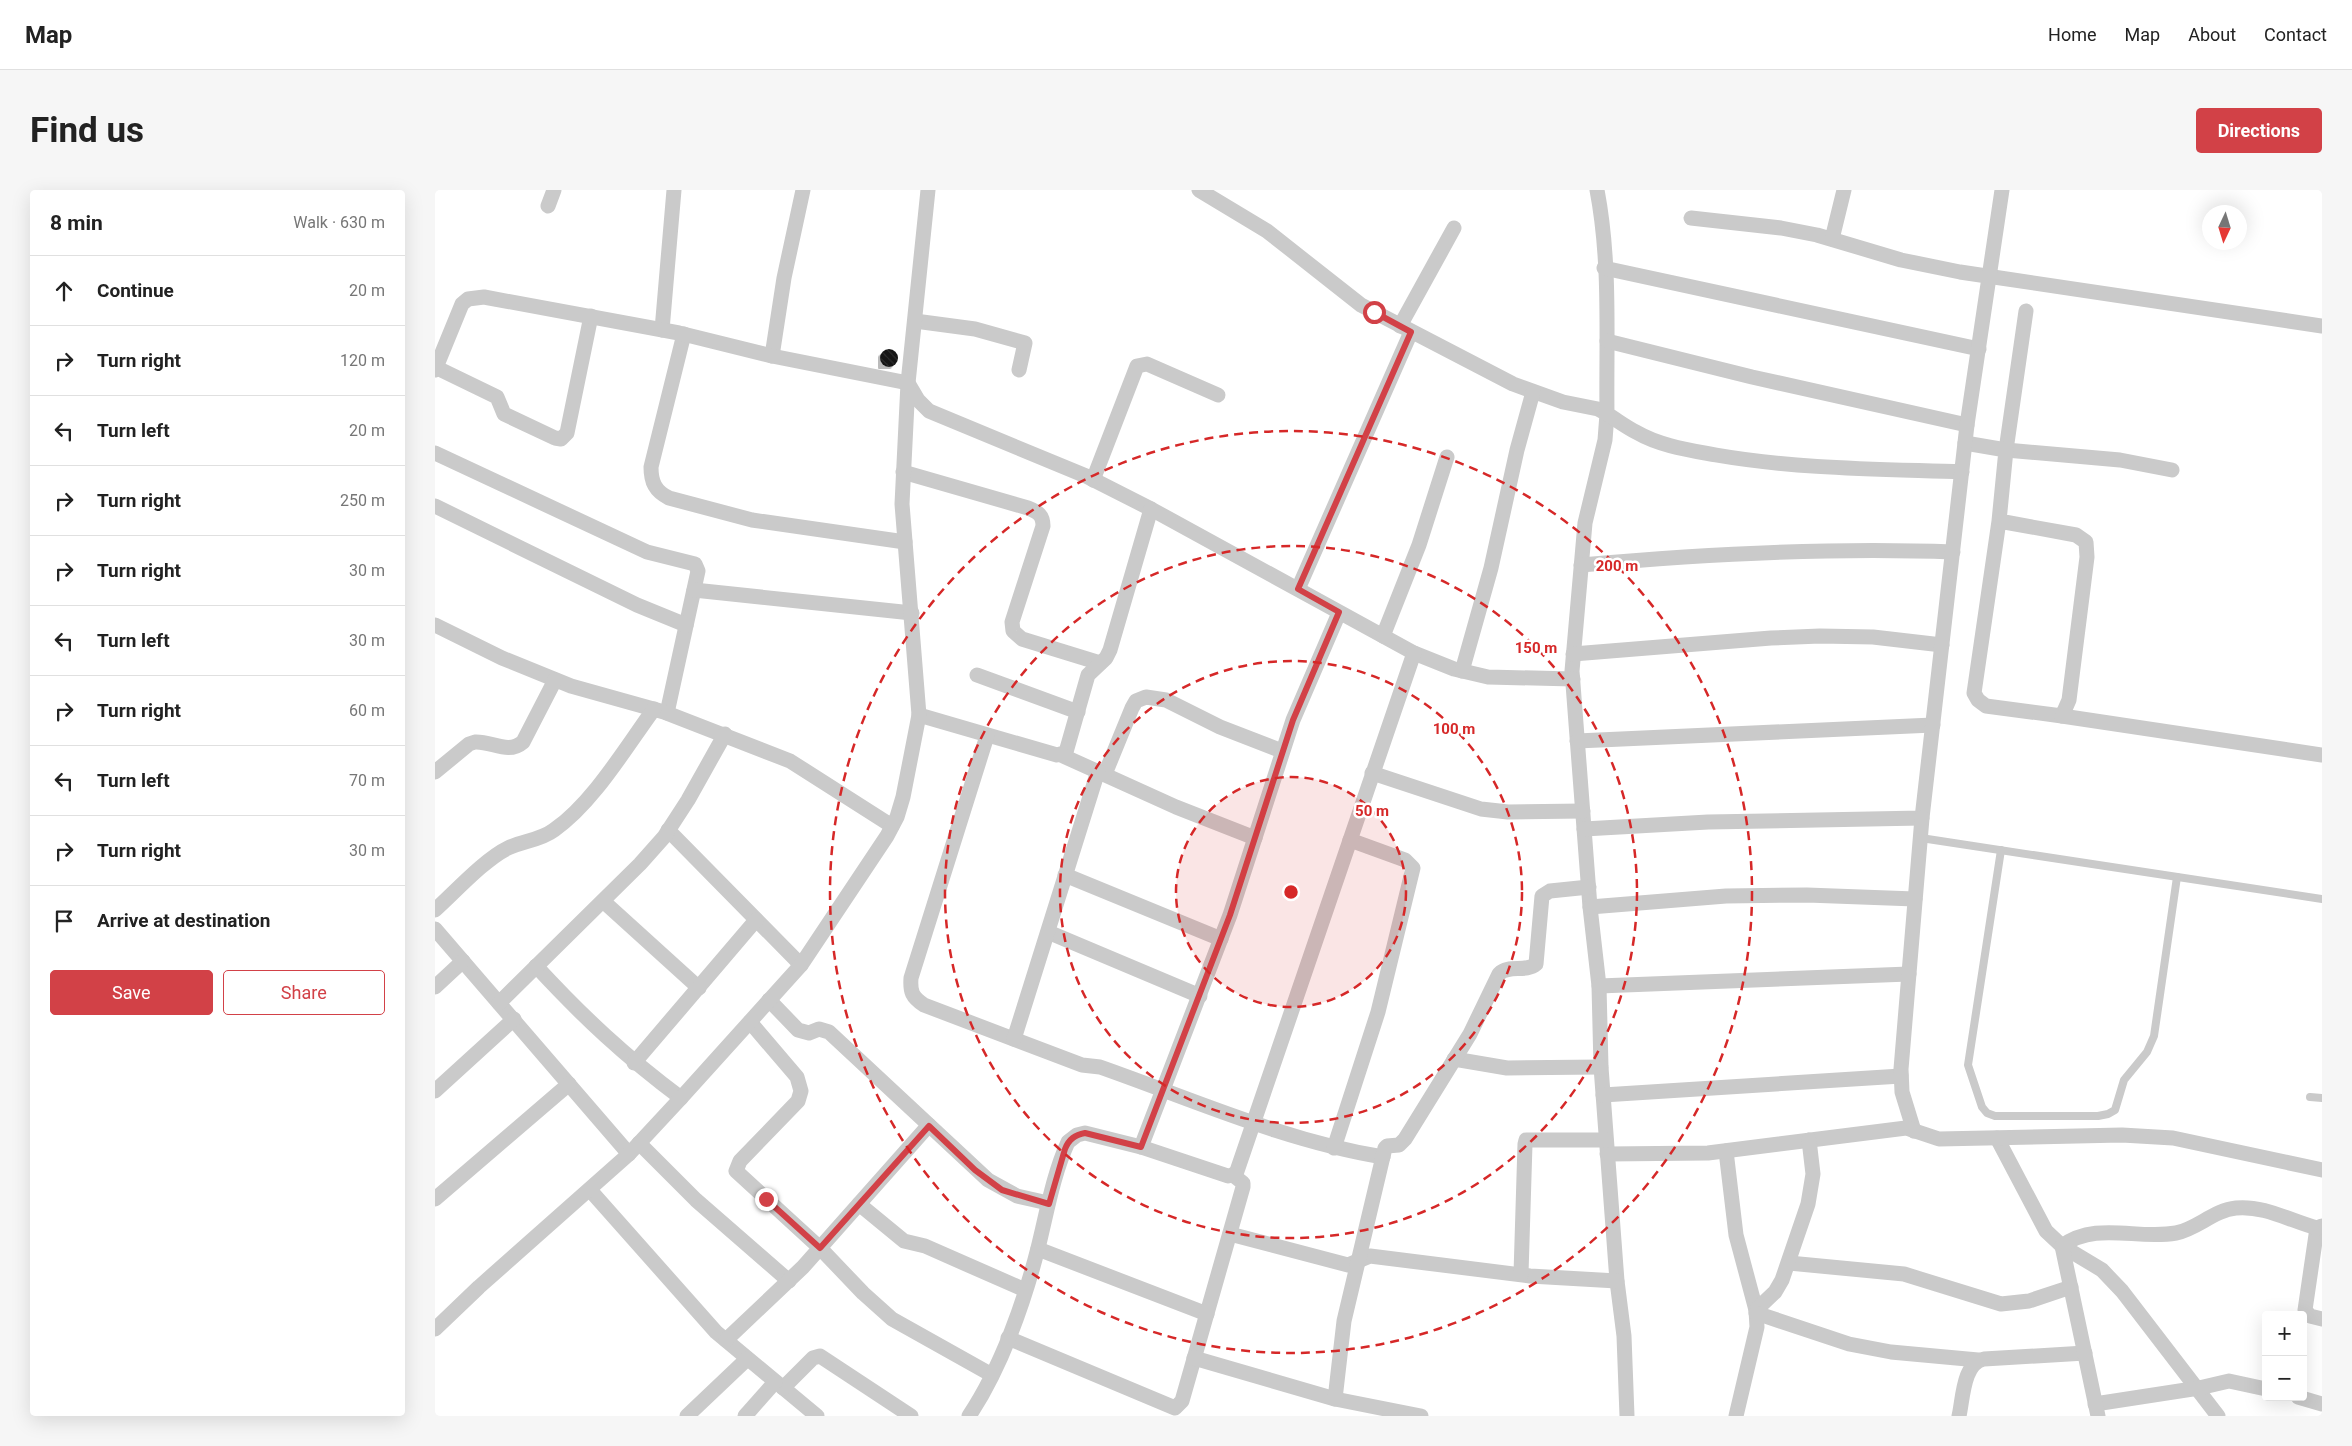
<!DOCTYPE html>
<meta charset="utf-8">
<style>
:root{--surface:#fff;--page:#f6f6f6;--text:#222;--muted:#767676;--line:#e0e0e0;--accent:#d24147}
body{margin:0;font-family:Roboto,sans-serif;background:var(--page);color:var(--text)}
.controls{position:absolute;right:15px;bottom:15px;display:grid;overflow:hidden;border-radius:5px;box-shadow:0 5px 20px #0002}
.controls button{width:45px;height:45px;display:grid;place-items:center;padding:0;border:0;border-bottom:1px solid var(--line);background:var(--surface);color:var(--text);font:25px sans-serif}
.compass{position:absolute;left:1767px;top:15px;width:45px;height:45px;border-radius:50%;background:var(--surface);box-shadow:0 5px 20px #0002;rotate:184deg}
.stop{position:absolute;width:15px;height:15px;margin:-11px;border:4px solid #d24147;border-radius:50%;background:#fff}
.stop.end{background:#d24147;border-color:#fff;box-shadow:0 1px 5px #0008}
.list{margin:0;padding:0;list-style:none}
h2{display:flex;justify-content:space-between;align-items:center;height:65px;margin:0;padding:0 20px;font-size:21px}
h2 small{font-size:16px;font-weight:400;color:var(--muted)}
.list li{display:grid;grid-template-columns:32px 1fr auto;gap:15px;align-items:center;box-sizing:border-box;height:70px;padding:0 20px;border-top:1px solid var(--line)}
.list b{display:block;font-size:19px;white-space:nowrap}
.list em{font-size:16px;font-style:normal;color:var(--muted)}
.actions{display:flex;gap:10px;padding:15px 20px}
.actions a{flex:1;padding:11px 0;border:1px solid var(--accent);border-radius:5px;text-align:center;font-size:18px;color:var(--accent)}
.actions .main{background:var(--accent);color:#fff}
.icon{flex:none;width:28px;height:28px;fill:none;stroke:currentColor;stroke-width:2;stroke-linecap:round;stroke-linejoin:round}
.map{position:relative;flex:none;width:1887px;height:1226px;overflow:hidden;border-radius:5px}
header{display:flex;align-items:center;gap:30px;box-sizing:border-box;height:70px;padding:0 25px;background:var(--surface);border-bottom:1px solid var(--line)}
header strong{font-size:24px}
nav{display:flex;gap:28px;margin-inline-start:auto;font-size:18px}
.intro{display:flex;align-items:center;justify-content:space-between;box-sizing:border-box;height:120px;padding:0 30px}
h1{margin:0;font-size:35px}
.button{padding:12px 22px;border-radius:5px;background:var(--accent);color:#fff;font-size:18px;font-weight:700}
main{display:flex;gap:30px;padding:0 30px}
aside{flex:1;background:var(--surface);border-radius:5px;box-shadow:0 5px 20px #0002}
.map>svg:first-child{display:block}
</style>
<header>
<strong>Map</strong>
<nav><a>Home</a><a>Map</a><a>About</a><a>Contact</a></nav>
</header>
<div class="intro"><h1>Find us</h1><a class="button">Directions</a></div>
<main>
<aside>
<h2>8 min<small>Walk · 630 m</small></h2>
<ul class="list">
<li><svg class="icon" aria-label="ahead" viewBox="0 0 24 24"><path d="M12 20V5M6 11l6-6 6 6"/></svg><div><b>Continue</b></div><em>20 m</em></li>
<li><svg class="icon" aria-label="right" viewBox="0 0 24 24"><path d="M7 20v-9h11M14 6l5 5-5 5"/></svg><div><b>Turn right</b></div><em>120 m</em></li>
<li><svg class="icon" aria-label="left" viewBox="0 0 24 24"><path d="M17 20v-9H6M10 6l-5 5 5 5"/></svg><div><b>Turn left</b></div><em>20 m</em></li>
<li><svg class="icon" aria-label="right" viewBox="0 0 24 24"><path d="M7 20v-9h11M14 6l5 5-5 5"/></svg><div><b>Turn right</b></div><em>250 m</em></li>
<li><svg class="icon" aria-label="right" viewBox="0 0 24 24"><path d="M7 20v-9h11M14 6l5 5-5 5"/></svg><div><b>Turn right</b></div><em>30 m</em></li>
<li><svg class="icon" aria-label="left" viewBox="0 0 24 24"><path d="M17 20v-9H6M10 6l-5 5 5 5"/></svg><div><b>Turn left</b></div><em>30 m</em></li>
<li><svg class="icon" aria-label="right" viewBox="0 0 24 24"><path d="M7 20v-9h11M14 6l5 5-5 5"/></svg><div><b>Turn right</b></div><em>60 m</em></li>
<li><svg class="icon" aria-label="left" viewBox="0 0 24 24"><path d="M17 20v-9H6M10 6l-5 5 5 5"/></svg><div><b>Turn left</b></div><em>70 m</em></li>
<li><svg class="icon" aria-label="right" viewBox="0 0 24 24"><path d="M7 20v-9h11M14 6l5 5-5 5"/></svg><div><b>Turn right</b></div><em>30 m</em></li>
<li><svg class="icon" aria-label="arrive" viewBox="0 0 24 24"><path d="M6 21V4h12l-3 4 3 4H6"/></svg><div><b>Arrive at destination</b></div></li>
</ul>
<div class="actions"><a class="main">Save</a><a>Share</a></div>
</aside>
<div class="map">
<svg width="1887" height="1226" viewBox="0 0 1887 1226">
<defs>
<pattern id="building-back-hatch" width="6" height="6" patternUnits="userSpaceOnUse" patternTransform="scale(1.25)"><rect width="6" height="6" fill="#141414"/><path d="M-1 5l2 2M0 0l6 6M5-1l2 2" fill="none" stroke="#2e2e2e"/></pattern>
<filter id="shadow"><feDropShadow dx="-4.5" dy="4.5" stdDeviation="0" flood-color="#0004"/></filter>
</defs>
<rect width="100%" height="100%" fill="#fff"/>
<circle fill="url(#building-back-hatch)" filter="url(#shadow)" cx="454" cy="168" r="9"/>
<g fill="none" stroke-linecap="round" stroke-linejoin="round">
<g stroke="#cacaca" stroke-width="8">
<polyline points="1486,648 1887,709"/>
<polyline points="1566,660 1533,875 1547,917 1552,923 1560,926 1663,926 1673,924 1680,920 1689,890 1712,862 1719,846 1742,687"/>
<polyline points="1875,907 1887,908"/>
</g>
<g stroke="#cacaca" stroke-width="15">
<polyline points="764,0 832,41 926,115 1078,194 1128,212 1163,219 1172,224 1170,250 1150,333 1137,481 1155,717 1164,796 1166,877 1182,1091 1189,1146 1192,1226"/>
<path d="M1162 0C1176 73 1171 150 1172 224 1182 230 1191 237 1201 242 1225 256 1254 260 1281 265 1362 279 1444 279 1527 282"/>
<polyline points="113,16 119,0"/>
<polyline points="1256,28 1346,38 1382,45 1466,70 1525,82 1887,136"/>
<polyline points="1397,49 1409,0"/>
<polyline points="1169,78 1544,159"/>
<polyline points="1591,121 1571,260 1685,270 1737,280"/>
<polyline points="480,131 540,139 590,153 584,180"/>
<polyline points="965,136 1019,38"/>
<polyline points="227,140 239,0"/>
<path d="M249 144 216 277C216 292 220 301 234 308L317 330 470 352"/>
<polyline points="1172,151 1317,187 1532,235"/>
<polyline points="337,166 349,88 368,0"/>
<polyline points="0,177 62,207 69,224 120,248 126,249 132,243 156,126"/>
<polyline points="0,180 27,114 33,109 49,107 244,143 337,166 473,193 483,210 494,221 651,286 716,319 979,463 1019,479 1053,487 1138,489"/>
<polyline points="1530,253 1571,260 1564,331 1641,345 1651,352 1652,367 1634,510 1627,526 1551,516 1543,510 1539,503 1564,331"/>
<polyline points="0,263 212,362 260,374 263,381 232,523"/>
<path d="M468 282 593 318C603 322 608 325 608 336L577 432 578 441 587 449 665 473"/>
<polyline points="658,290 702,176 712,174 783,205"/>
<polyline points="0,316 202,415 251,435"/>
<path d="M1146 375C1270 364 1394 357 1518 362"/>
<polyline points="863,399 976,142"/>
<polyline points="259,400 477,423"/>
<polyline points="0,435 67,468 136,496 229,522 355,571 457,636"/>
<polyline points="948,446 984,355 1012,267"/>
<polyline points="1138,464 1336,448 1385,446 1438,447 1507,455"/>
<polyline points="1027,481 1056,378 1082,260 1098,202"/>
<polyline points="542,485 643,522"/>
<polyline points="484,525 622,565 631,562 653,485 671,468 675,460 716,319"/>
<polyline points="1627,526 1887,565"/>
<path d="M552 546 476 788C475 802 477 807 489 815L647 875 665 877C759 910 850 951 948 967"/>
<polyline points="1142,551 1498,535"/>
<polyline points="626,565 741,617 820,648"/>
<path d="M0 582 34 554 40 552C57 551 73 565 88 552L120 490"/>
<polyline points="937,583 1046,619 1073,622 1148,621"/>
<polyline points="670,584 697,518 701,511 711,507 731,510 785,537 847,561"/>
<polyline points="1149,639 1273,632 1487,628 1532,235 1567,0"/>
<polyline points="233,640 366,775"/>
<polyline points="630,685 786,749"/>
<polyline points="168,711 264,798"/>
<polyline points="1155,717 1291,706 1372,705 1480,709"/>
<path d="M0 720C20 702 50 669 73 658 88 651 106 650 119 640 158 613 191 557 219 519"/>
<polyline points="0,739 194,964"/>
<polyline points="613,742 765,806"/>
<path d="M101 776C148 827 191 867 246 908"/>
<polyline points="1164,796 1474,784"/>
<polyline points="0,797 28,771"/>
<polyline points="334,810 363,840 374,843 384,839 394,842 553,990 582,1006 613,1013"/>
<polyline points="64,813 205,674 229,647 253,610 290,544"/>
<polyline points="315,832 362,887 366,901 363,911 305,971 301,981 385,1058 428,1103 457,1129 557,1185"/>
<polyline points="579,849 663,581"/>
<polyline points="1019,869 1072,878 1166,877"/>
<polyline points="199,873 321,730"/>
<polyline points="0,901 79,829"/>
<polyline points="1168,905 1466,886"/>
<polyline points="1479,941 1467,902 1466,879 1487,628"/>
<polyline points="1562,948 1611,1041 1627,1056 1667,1080 1687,1101 1783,1226"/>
<polyline points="204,953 261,1010 354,1091"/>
<polyline points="706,957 795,725 858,530 904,423"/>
<polyline points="899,958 943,822 978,678 970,670 915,650"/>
<polyline points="1291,961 1301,1045 1321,1120 1322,1137 1301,1226"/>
<polyline points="1172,964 1273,963 1471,938 1504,949 1687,945 1738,948 1887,980"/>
<polyline points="155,1000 281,1142 382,1226"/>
<polyline points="0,1009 134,894"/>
<polyline points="424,1014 469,1051 490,1056 590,1100"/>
<polyline points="1882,1038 1870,1120 1875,1126 1887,1129"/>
<polyline points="795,1044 913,1075 935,1066 1095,1086 1182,1091"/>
<polyline points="603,1059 772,1124"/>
<polyline points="1354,1073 1469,1084 1566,1114 1594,1111 1636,1097"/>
<polyline points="1086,1084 1090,954 1091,950 1171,950"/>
<polyline points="1321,1120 1340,1102 1347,1090 1373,1014 1378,984 1374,950"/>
<polyline points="1321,1123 1414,1154 1456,1162 1543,1170"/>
<polyline points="0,1139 44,1097 194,964 246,908 366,775 452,646 462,627 468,607 484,525 467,314 473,193 493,0"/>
<polyline points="573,1148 740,1218 747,1211 808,997 808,993 798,985"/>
<polyline points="291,1150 368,1077 494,935"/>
<polyline points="759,1168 900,1209 986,1226"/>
<polyline points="348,1198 378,1168 385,1166 476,1226"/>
<polyline points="1863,1207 1887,1214"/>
<path d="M900 1209 909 1131 950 958 952 956 964 955 970 949 1035 844 1064 784C1074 774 1090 783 1101 774L1107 706 1115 701 1154 697"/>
<polyline points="1660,1214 1764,1198 1794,1191 1831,1199"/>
<polyline points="252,1226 312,1169"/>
<polyline points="310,1226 340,1192"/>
<path d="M534 1226C566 1178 589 1113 603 1058 612 1022 618 985 633 952L642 945 650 943 706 957 793 986 798 985 802 981 979 463"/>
<path d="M1524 1226C1528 1209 1528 1173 1549 1169L1650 1163"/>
<path d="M1663 1226 1627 1056C1661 1031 1702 1050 1741 1043 1762 1039 1779 1020 1801 1018 1828 1015 1856 1031 1882 1038L1887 1036"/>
</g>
</g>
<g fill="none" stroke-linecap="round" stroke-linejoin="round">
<path stroke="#d24147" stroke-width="6" d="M331 1009 385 1058 494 936 540 980 567 1000 614 1014 630 959C634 949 640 945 650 943L706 957 795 725 858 530 904 422 863 399 976 142 939 122"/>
</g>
<circle cx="856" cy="702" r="115" fill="#d62828" fill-opacity=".12"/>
<g fill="none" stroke="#d62828" stroke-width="2.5" stroke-dasharray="9 6">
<circle cx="856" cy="702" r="115"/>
<circle cx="856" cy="702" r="231"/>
<circle cx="856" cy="702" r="346"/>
<circle cx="856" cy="702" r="461"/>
</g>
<circle cx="856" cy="702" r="8" fill="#d62828" stroke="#fff" stroke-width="2.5"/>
<g font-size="15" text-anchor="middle" font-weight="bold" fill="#d62828" stroke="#fff" stroke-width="5" stroke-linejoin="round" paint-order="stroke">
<text x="1182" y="381">200 m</text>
<text x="1101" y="463">150 m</text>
<text x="1019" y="544">100 m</text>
<text x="937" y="626">50 m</text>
</g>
</svg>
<div class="controls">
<button>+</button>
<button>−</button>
</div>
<svg class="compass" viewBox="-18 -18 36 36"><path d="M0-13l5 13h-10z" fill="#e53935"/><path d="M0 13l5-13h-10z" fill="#767676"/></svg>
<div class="stop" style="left:939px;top:122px"></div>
<div class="stop end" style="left:331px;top:1009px"></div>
</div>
</main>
